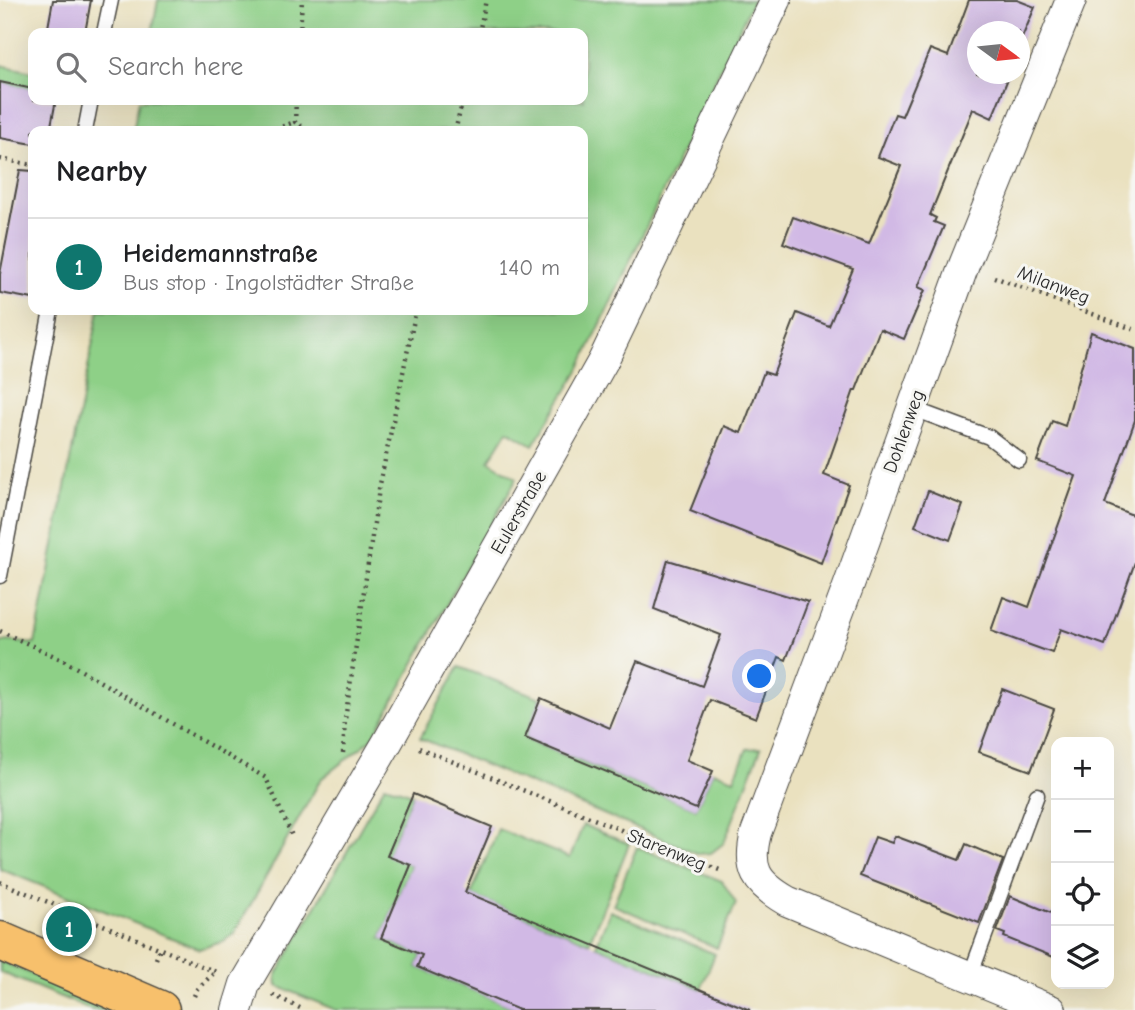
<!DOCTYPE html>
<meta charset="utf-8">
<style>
:root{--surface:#fff;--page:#f2f2f2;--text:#202124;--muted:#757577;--line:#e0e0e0;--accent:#0f766e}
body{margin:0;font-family:"Comic Neue",sans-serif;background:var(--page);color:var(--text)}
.controls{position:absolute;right:21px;bottom:21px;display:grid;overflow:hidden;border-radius:14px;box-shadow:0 7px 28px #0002}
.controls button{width:63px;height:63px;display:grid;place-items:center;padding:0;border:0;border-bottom:2px solid var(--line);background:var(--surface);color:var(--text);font:35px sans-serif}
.compass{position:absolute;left:967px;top:21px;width:63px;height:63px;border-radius:50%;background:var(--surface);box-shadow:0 7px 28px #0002;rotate:105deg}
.you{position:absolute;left:760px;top:677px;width:24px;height:24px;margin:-18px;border:5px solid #fff;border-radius:50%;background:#1a73e8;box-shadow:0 0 0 10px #1a73e833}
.badge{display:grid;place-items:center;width:46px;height:46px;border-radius:50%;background:var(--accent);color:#fff;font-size:23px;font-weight:700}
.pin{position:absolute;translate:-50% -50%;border:4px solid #fff;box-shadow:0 2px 7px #0006}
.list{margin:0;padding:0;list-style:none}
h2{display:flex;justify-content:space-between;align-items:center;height:91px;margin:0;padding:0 28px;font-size:30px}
h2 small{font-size:23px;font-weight:400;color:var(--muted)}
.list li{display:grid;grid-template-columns:46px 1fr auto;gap:21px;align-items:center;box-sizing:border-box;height:98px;padding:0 28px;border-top:2px solid var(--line)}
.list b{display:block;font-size:26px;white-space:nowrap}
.list p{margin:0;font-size:23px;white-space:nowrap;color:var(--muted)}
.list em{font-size:23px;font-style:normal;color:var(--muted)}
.icon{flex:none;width:38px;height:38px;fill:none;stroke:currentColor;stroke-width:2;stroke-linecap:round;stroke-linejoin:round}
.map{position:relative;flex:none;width:1135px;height:1010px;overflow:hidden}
.search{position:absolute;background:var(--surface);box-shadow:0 7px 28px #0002;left:28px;top:28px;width:560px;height:77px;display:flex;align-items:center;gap:18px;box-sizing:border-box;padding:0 24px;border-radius:14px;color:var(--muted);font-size:26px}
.panel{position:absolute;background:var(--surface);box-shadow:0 7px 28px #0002;left:28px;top:126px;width:560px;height:189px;border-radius:14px}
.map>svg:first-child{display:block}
</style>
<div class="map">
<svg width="1135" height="1010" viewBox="0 0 1135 1010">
<rect width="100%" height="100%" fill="#f6f6f2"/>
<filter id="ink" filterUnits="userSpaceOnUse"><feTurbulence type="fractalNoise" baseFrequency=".0143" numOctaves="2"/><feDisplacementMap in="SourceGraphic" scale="14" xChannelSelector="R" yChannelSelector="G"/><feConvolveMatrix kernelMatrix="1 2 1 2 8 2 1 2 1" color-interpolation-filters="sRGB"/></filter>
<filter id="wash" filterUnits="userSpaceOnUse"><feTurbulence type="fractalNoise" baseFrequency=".00686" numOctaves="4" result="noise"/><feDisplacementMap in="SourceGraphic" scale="28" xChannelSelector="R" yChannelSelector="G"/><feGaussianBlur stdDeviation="1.57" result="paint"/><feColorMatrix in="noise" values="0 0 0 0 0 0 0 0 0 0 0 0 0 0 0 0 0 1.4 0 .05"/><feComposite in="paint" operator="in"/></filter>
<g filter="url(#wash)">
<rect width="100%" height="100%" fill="#eae1bf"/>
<g fill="#8ed087" stroke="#5c7e59" stroke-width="2">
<polygon points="158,0 753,0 579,370 533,445 508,430 489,461 517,478 372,739 321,779 234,934 222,942 199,949 0,869 0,643 7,641 35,644 99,310 583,310 583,131 133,131 139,100 583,100 583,33 152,33"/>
<polygon points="0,65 33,72 33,89 0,82"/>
<polygon points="459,667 541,698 525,739 696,809 713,771 734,779 747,749 761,748 724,843 711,853 699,854 420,738"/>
<polygon points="385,785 413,794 388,855 411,865 381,938 422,955 417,967 519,1010 336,1010 277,986 276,976"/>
<polygon points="583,825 629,844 589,943 471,895 498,829 570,858"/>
<polygon points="637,847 722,881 736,903 717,948 613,905"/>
<polygon points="610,911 715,954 701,989 596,946"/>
<polygon points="0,961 119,1010 92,1010 0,972"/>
</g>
<g id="blocks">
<g fill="#d1b9e5">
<polygon points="53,0 91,0 85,33 47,33"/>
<polygon points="969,0 1017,0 1035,7 1019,45 1019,32 977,32 977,74 1008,74 1005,80 1007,81 992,118 973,109 930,215 936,218 934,222 944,226 918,287 925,290 904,339 880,329 856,390 854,390 824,475 849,485 821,563 690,511 724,426 741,433 764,372 773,375 797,313 829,326 853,269 783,243 793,217 869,244 901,166 878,157 895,114 902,116 930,49 948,56"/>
<polygon points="0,82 33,89 33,100 56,100 50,131 33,131 33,144 0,138"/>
<polygon points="20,170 33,171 33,299 0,293 0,274"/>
<polygon points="1091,332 1135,349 1135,420 1105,504 1135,516 1135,562 1105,645 1061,629 1052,653 991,631 1003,597 1029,607 1076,476 1037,461 1052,421 1065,426"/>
<polygon points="928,491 963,505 950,540 915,526"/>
<polygon points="668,560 808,602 786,660 779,657 756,718 710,700 687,760 713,771 696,809 525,738 541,698 610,728 637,661 702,686 721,635 654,609"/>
<polygon points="1002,689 1054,709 1031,771 979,752"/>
<polygon points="413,794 492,827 465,892 750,1010 519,1010 417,967 422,955 381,938 411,865 387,856"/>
<polygon points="895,836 959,860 966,844 1003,860 979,923 860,876 875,837 892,843"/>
<polygon points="1010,896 1056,915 1056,958 1004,937 1005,934 997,931"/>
</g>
</g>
</g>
<g filter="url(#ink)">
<use href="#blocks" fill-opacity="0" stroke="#484641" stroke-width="2"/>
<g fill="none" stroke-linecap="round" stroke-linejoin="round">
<g stroke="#484641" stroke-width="17">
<g id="service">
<polyline points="104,33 111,0"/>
<polyline points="85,131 91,100"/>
<polyline points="911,408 989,437 1019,460"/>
<polyline points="0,576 51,310"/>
<polyline points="970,976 1037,795"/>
</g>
</g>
<g stroke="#484641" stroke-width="32">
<g id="minor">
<polyline points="237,1010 245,984 387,743 603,361 776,0"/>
<path d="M1051 1010 787 901C756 883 747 869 756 833L848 587 964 265 1071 0"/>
</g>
</g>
<g stroke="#484641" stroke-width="41">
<polyline id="primary" points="0,941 160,1010"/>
</g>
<g stroke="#484641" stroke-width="4.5" stroke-dasharray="2 5" stroke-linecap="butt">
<polyline points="300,33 302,0"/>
<polyline points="479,33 486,0"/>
<polyline points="296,100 295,122 308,131"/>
<polyline points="196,130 200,131"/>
<polyline points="269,131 295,122"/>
<polyline points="455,131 463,100"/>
<polyline points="0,159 33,165"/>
<polyline points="994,277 1135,330"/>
<polyline points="0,631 63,660 266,778 293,838"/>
<polyline points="419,748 722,871"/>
<polyline points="343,753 345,720 379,489 416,310"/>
<polyline points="0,882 216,972"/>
<polyline points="156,959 160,949"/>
<polyline points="273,995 304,1010"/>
<polyline points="194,996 197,989 213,974"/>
</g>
<use href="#service" stroke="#fff" stroke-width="14"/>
<use href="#minor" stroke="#fff" stroke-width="30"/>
<use href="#primary" stroke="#f7c06c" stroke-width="38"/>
</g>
</g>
<g text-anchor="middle" stroke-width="6" stroke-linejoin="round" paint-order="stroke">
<g font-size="19" fill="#2b2b2b" stroke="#f6f6f2">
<text transform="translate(1054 284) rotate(21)" y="7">Milanweg</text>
<text transform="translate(903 431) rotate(-70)" y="7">Dohlenweg</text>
<text transform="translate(518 512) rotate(-60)" y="7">Eulerstraße</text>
<text transform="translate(667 849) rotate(22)" y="7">Starenweg</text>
</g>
</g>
</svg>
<div class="controls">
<button>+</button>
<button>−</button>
<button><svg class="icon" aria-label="locate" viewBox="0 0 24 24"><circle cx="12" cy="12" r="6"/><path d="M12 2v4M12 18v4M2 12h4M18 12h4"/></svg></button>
<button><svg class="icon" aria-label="layers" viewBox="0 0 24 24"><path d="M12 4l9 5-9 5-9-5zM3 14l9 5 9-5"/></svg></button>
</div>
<svg class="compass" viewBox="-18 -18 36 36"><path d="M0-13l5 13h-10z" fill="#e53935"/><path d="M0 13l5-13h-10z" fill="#757577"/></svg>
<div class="you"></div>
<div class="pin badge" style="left:69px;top:929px">1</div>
<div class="search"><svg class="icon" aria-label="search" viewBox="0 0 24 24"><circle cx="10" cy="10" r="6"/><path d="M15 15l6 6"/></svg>Search here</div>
<section class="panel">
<h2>Nearby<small></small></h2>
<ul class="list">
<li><span class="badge">1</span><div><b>Heidemannstraße</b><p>Bus stop · Ingolstädter Straße</p></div><em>140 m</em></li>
</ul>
</section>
</div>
